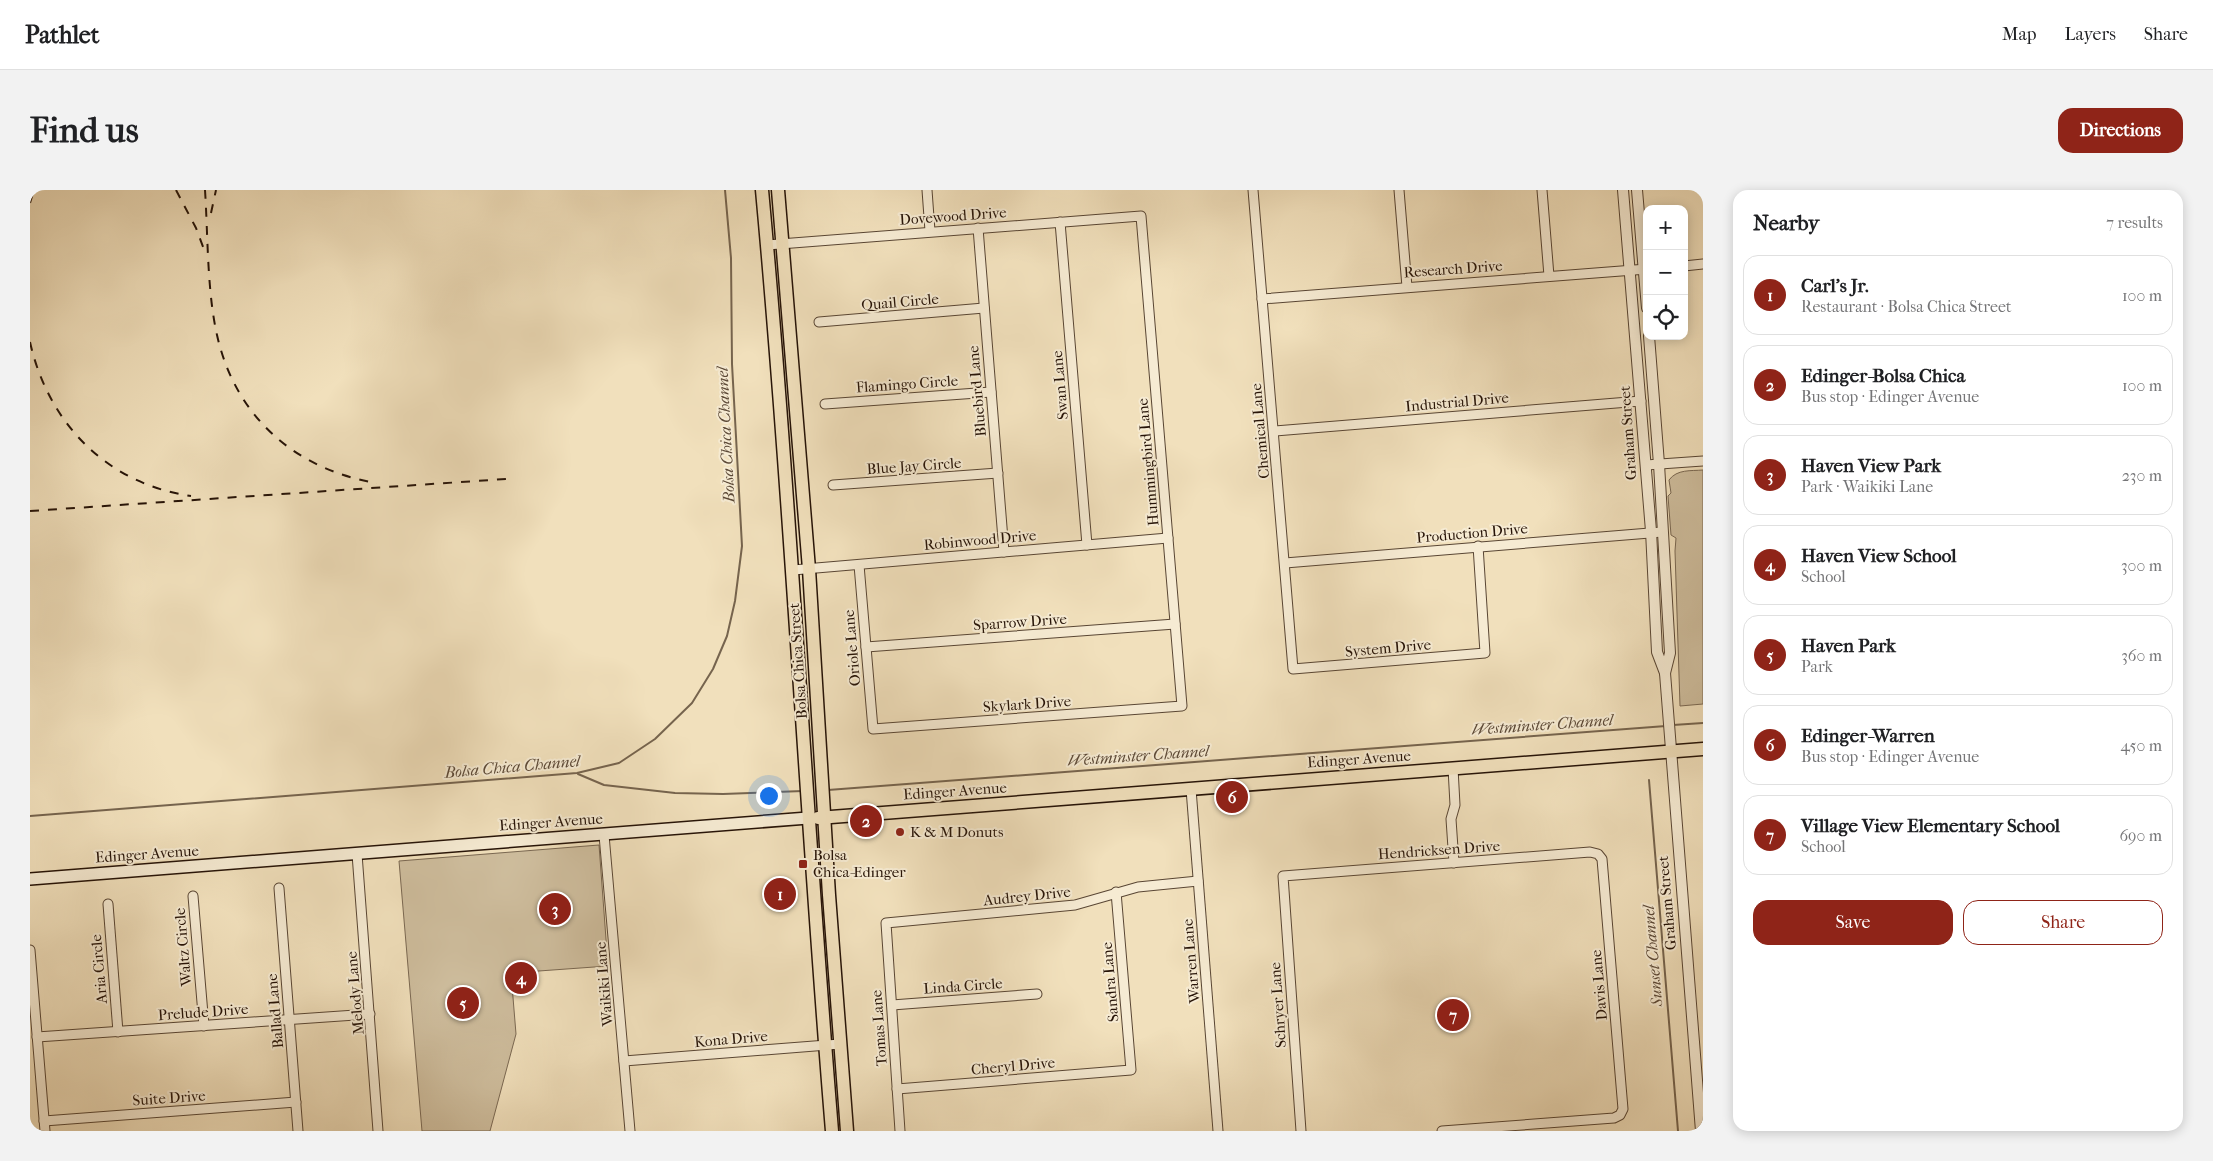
<!DOCTYPE html>
<meta charset="utf-8">
<style>
:root{--surface:#fff;--page:#f2f2f2;--text:#202124;--muted:#757577;--line:#e0e0e0;--accent:#8f2418}
body{margin:0;font-family:"IM FELL French Canon",serif;background:var(--page);color:var(--text)}
.controls{position:absolute;right:15px;top:15px;display:grid;overflow:hidden;border-radius:10px;box-shadow:0 2px 12px #0003}
.controls button{width:45px;height:45px;display:grid;place-items:center;padding:0;border:0;border-bottom:1px solid var(--line);background:var(--surface);color:var(--text);font:25px sans-serif}
.you{position:absolute;left:738px;top:605px;width:18px;height:18px;margin:-12px;border:4px solid #fff;border-radius:50%;background:#1a73e8;box-shadow:0 0 0 8px #1a73e833}
.badge{display:grid;place-items:center;width:32px;height:32px;border-radius:50%;background:var(--accent);color:#fff;font-size:16px;font-weight:700}
.pin{position:absolute;translate:-50% -50%;border:2px solid #fff;box-shadow:0 1px 5px #0006}
.list{margin:0;padding:0;list-style:none}
h2{display:flex;justify-content:space-between;align-items:center;height:65px;margin:0;padding:0 20px;font-size:21px}
h2 small{font-size:16px;font-weight:400;color:var(--muted)}
.list li{display:grid;grid-template-columns:32px 1fr auto;gap:15px;align-items:center;box-sizing:border-box;height:80px;margin:0 10px 10px;padding:0 10px;border:1px solid var(--line);border-radius:15px}
.list b{display:block;font-size:19px;white-space:nowrap}
.list p{margin:0;font-size:16px;white-space:nowrap;color:var(--muted)}
.list em{font-size:16px;font-style:normal;color:var(--muted)}
.actions{display:flex;gap:10px;padding:15px 20px}
.actions a{flex:1;padding:11px 0;border:1px solid var(--accent);border-radius:15px;text-align:center;font-size:18px;color:var(--accent)}
.actions .main{background:var(--accent);color:#fff}
.icon{flex:none;width:28px;height:28px;fill:none;stroke:currentColor;stroke-width:2;stroke-linecap:round;stroke-linejoin:round}
.map{position:relative;flex:none;width:1673px;height:941px;overflow:hidden;border-radius:15px}
header{display:flex;align-items:center;gap:30px;box-sizing:border-box;height:70px;padding:0 25px;background:var(--surface);border-bottom:1px solid var(--line)}
header strong{font-size:24px}
nav{display:flex;gap:28px;margin-inline-start:auto;font-size:18px}
.intro{display:flex;align-items:center;justify-content:space-between;box-sizing:border-box;height:120px;padding:0 30px}
h1{margin:0;font-size:35px}
.button{padding:12px 22px;border-radius:15px;background:var(--accent);color:#fff;font-size:18px;font-weight:700}
main{display:flex;gap:30px;padding:0 30px}
aside{flex:1;background:var(--surface);border-radius:15px;box-shadow:0 2px 12px #0003}
.map>svg:first-child{display:block}
</style>
<header>
<strong>Pathlet</strong>
<nav><a>Map</a><a>Layers</a><a>Share</a></nav>
</header>
<div class="intro"><h1>Find us</h1><a class="button">Directions</a></div>
<main>
<div class="map">
<svg width="1673" height="941" viewBox="0 0 1673 941">
<rect width="100%" height="100%" fill="#f1e0bc"/>
<filter id="stains"><feTurbulence type="fractalNoise" baseFrequency=".004" numOctaves="4"/><feColorMatrix values="0 0 0 0 .2 0 0 0 0 .09 0 0 0 0 .02 0 0 0 .5 -.17"/></filter>
<radialGradient id="worn" r=".72"><stop offset=".6" stop-color="#630" stop-opacity="0"/><stop offset="1" stop-color="#630" stop-opacity=".3"/></radialGradient>
<g fill="#cebd9d" stroke="#7a6852">
<path d="M1673 280V514L1650 516 1645 361 1646 348 1641 345 1638 306 1641 303 1639 290C1647 279 1661 281 1673 280Z"/>
<polygon points="569,655 578,776 481,783 486,844 460,941 392,941 369,671"/>
</g>
<g fill="none" stroke-linecap="round" stroke-linejoin="round">
<g stroke="#76644e" stroke-width="2">
<polyline points="1643,535 1673,533"/>
<polyline points="548,584 574,595 645,603 693,604 773,601"/>
<polyline points="1619,590 1648,941"/>
<polyline points="798,600 1636,536"/>
<polyline points="0,626 547,583 589,573 625,549 662,513 683,479 697,446 705,411 712,356 702,174 701,68 695,0"/>
</g>
<g stroke="#594634" stroke-width="11">
<g id="minor">
<polyline points="897,0 900,41"/>
<polyline points="1223,0 1263,479 1455,463 1448,356"/>
<polyline points="1369,0 1377,97"/>
<polyline points="1512,0 1519,86"/>
<polyline points="1030,32 1057,355"/>
<polyline points="948,38 974,362"/>
<polyline points="737,55 1111,26 1152,516 843,539 829,375"/>
<polyline points="1654,76 1673,74"/>
<polyline points="1232,109 1617,79"/>
<polyline points="789,132 954,118"/>
<polyline points="795,214 961,202"/>
<polyline points="1245,241 1611,211"/>
<polyline points="1616,275 1673,271"/>
<polyline points="803,295 968,283"/>
<polyline points="1255,373 1632,342"/>
<polyline points="763,380 1138,348"/>
<polyline points="836,457 1145,434"/>
<polyline points="1423,578 1425,615 1421,629 1424,673"/>
<polyline points="1161,599 1188,941"/>
<polyline points="574,645 600,941"/>
<polyline points="327,664 348,941"/>
<polyline points="249,698 268,941"/>
<polyline points="163,706 174,836"/>
<polyline points="78,714 88,842"/>
<polyline points="0,760 15,941"/>
<polyline points="862,815 1007,804"/>
<polyline points="7,847 340,824"/>
<polyline points="594,871 810,854"/>
<polyline points="867,899 1101,880 1086,702"/>
<polyline points="14,931 266,912"/>
<polyline points="870,941 856,733 1045,715 1108,697 1168,691"/>
<polyline points="1271,941 1253,686 1560,662 1568,664 1572,669 1593,919 1590,925 1584,928 1412,941"/>
</g>
</g>
<g stroke="#594634" stroke-width="12">
<g id="tertiary">
<polyline points="1593,0 1621,341 1627,462 1635,483 1671,941"/>
<polyline points="1607,0 1617,118"/>
<polyline points="1619,146 1629,274 1640,463 1635,483"/>
</g>
</g>
<g stroke="#261307" stroke-width="14">
<polyline id="secondary" points="0,689 778,628"/>
</g>
<g stroke="#261307" stroke-width="15">
<g id="primary">
<path d="M732 0C761 313 776 627 802 941"/>
<polyline points="748,0 779,379 799,705 817,941"/>
<polyline points="788,628 1673,559"/>
</g>
</g>
<use href="#minor" stroke="#f6ebd3" stroke-width="9"/>
<use href="#tertiary" stroke="#f6ebd3" stroke-width="10"/>
<use href="#secondary" stroke="#f6ebd3" stroke-width="11"/>
<use href="#primary" stroke="#f1e0bc" stroke-width="12"/>
<g stroke="#261307" stroke-width="2" stroke-dasharray="9 9" stroke-linecap="butt">
<polyline points="146,0 166,38 175,62"/>
<path d="M175 0C178 46 177 101 187 145 205 226 265 280 347 293"/>
<polyline points="0,13 4,0"/>
<polyline points="181,23 186,0"/>
<path d="M0 152C18 233 77 294 161 306"/>
<polyline points="0,321 476,289"/>
</g>
</g>
<g fill="#8f2418" stroke="#f6ebd3" stroke-width="2">
<circle cx="870" cy="642" r="5"/>
<rect x="768" y="669" width="10" height="10" rx="2.5"/>
</g>
<g text-anchor="middle" stroke-width="4" stroke-linejoin="round" paint-order="stroke">
<g font-size="15" fill="#261307" stroke="#f6ebd3">
<text transform="translate(923 26) rotate(-4)" y="5">Dovewood Drive</text>
<text transform="translate(1423 79) rotate(-4)" y="5">Research Drive</text>
<text transform="translate(870 112) rotate(-5)" y="5">Quail Circle</text>
<text transform="translate(877 194) rotate(-4)" y="5">Flamingo Circle</text>
<text transform="translate(1030 195) rotate(-95)" y="5">Swan Lane</text>
<text transform="translate(947 201) rotate(-95)" y="5">Bluebird Lane</text>
<text transform="translate(1427 212) rotate(-5)" y="5">Industrial Drive</text>
<text transform="translate(1230 241) rotate(-95)" y="5">Chemical Lane</text>
<text transform="translate(1598 243) rotate(-94)" y="5">Graham Street</text>
<text transform="translate(1118 272) rotate(-95)" y="5">Hummingbird Lane</text>
<text transform="translate(884 276) rotate(-4)" y="5">Blue Jay Circle</text>
<text transform="translate(1442 343) rotate(-5)" y="5">Production Drive</text>
<text transform="translate(950 350) rotate(-5)" y="5">Robinwood Drive</text>
<text transform="translate(990 432) rotate(-4)" y="5">Sparrow Drive</text>
<text transform="translate(822 458) rotate(-95)" y="5">Oriole Lane</text>
<text transform="translate(1358 458) rotate(-5)" y="5">System Drive</text>
<text transform="translate(768 471) rotate(-94)" y="5">Bolsa Chica Street</text>
<text transform="translate(997 514) rotate(-4)" y="5">Skylark Drive</text>
<text transform="translate(1329 569) rotate(-4)" y="5">Edinger Avenue</text>
<text transform="translate(925 601) rotate(-4)" y="5">Edinger Avenue</text>
<text transform="translate(521 632) rotate(-4)" y="5">Edinger Avenue</text>
<text transform="translate(1409 660) rotate(-4)" y="5">Hendricksen Drive</text>
<text transform="translate(117 664) rotate(-4)" y="5">Edinger Avenue</text>
<text transform="translate(997 706) rotate(-6)" y="5">Audrey Drive</text>
<text transform="translate(1637 713) rotate(-95)" y="5">Graham Street</text>
<text transform="translate(153 757) rotate(-95)" y="5">Waltz Circle</text>
<text transform="translate(1161 771) rotate(-95)" y="5">Warren Lane</text>
<text transform="translate(69 779) rotate(-95)" y="5">Aria Circle</text>
<text transform="translate(1080 792) rotate(-95)" y="5">Sandra Lane</text>
<text transform="translate(574 794) rotate(-95)" y="5">Waikiki Lane</text>
<text transform="translate(1569 795) rotate(-95)" y="5">Davis Lane</text>
<text transform="translate(933 796) rotate(-4)" y="5">Linda Circle</text>
<text transform="translate(325 803) rotate(-95)" y="5">Melody Lane</text>
<text transform="translate(1248 815) rotate(-94)" y="5">Schryer Lane</text>
<text transform="translate(245 821) rotate(-95)" y="5">Ballad Lane</text>
<text transform="translate(173 822) rotate(-4)" y="5">Prelude Drive</text>
<text transform="translate(849 838) rotate(-94)" y="5">Tomas Lane</text>
<text transform="translate(701 849) rotate(-5)" y="5">Kona Drive</text>
<text transform="translate(983 876) rotate(-5)" y="5">Cheryl Drive</text>
<text transform="translate(139 908) rotate(-4)" y="5">Suite Drive</text>
</g>
<g font-size="15" fill="#261307" stroke="#f6ebd3" text-anchor="start">
<text x="880" y="647">K &amp; M Donuts</text>
<text x="783" y="670">Bolsa<tspan x="783" dy="17">Chica-Edinger</tspan></text>
</g>
<g font-size="16" font-style="italic" fill="#5c4937" stroke="#f6ebd3">
<text transform="translate(695 245) rotate(-93)" y="6">Bolsa Chica Channel</text>
<text transform="translate(1512 534) rotate(-4)" y="6">Westminster Channel</text>
<text transform="translate(1108 565) rotate(-4)" y="6">Westminster Channel</text>
<text transform="translate(482 576) rotate(-5)" y="6">Bolsa Chica Channel</text>
<text transform="translate(1622 766) rotate(-95)" y="6">Sunset Channel</text>
</g>
</g>
<rect width="100%" height="100%" filter="url(#stains)"/>
<rect width="100%" height="100%" fill="url(#worn)"/>
</svg>
<div class="controls">
<button>+</button>
<button>−</button>
<button><svg class="icon" aria-label="locate" viewBox="0 0 24 24"><circle cx="12" cy="12" r="6"/><path d="M12 2v4M12 18v4M2 12h4M18 12h4"/></svg></button>
</div>
<div class="you"></div>
<div class="pin badge" style="left:750px;top:704px">1</div>
<div class="pin badge" style="left:836px;top:631px">2</div>
<div class="pin badge" style="left:525px;top:719px">3</div>
<div class="pin badge" style="left:491px;top:788px">4</div>
<div class="pin badge" style="left:433px;top:813px">5</div>
<div class="pin badge" style="left:1202px;top:607px">6</div>
<div class="pin badge" style="left:1423px;top:825px">7</div>
</div>
<aside>
<h2>Nearby<small>7 results</small></h2>
<ul class="list">
<li><span class="badge">1</span><div><b>Carl's Jr.</b><p>Restaurant · Bolsa Chica Street</p></div><em>100 m</em></li>
<li><span class="badge">2</span><div><b>Edinger-Bolsa Chica</b><p>Bus stop · Edinger Avenue</p></div><em>100 m</em></li>
<li><span class="badge">3</span><div><b>Haven View Park</b><p>Park · Waikiki Lane</p></div><em>230 m</em></li>
<li><span class="badge">4</span><div><b>Haven View School</b><p>School</p></div><em>300 m</em></li>
<li><span class="badge">5</span><div><b>Haven Park</b><p>Park</p></div><em>360 m</em></li>
<li><span class="badge">6</span><div><b>Edinger-Warren</b><p>Bus stop · Edinger Avenue</p></div><em>450 m</em></li>
<li><span class="badge">7</span><div><b>Village View Elementary School</b><p>School</p></div><em>690 m</em></li>
</ul>
<div class="actions"><a class="main">Save</a><a>Share</a></div>
</aside>
</main>
